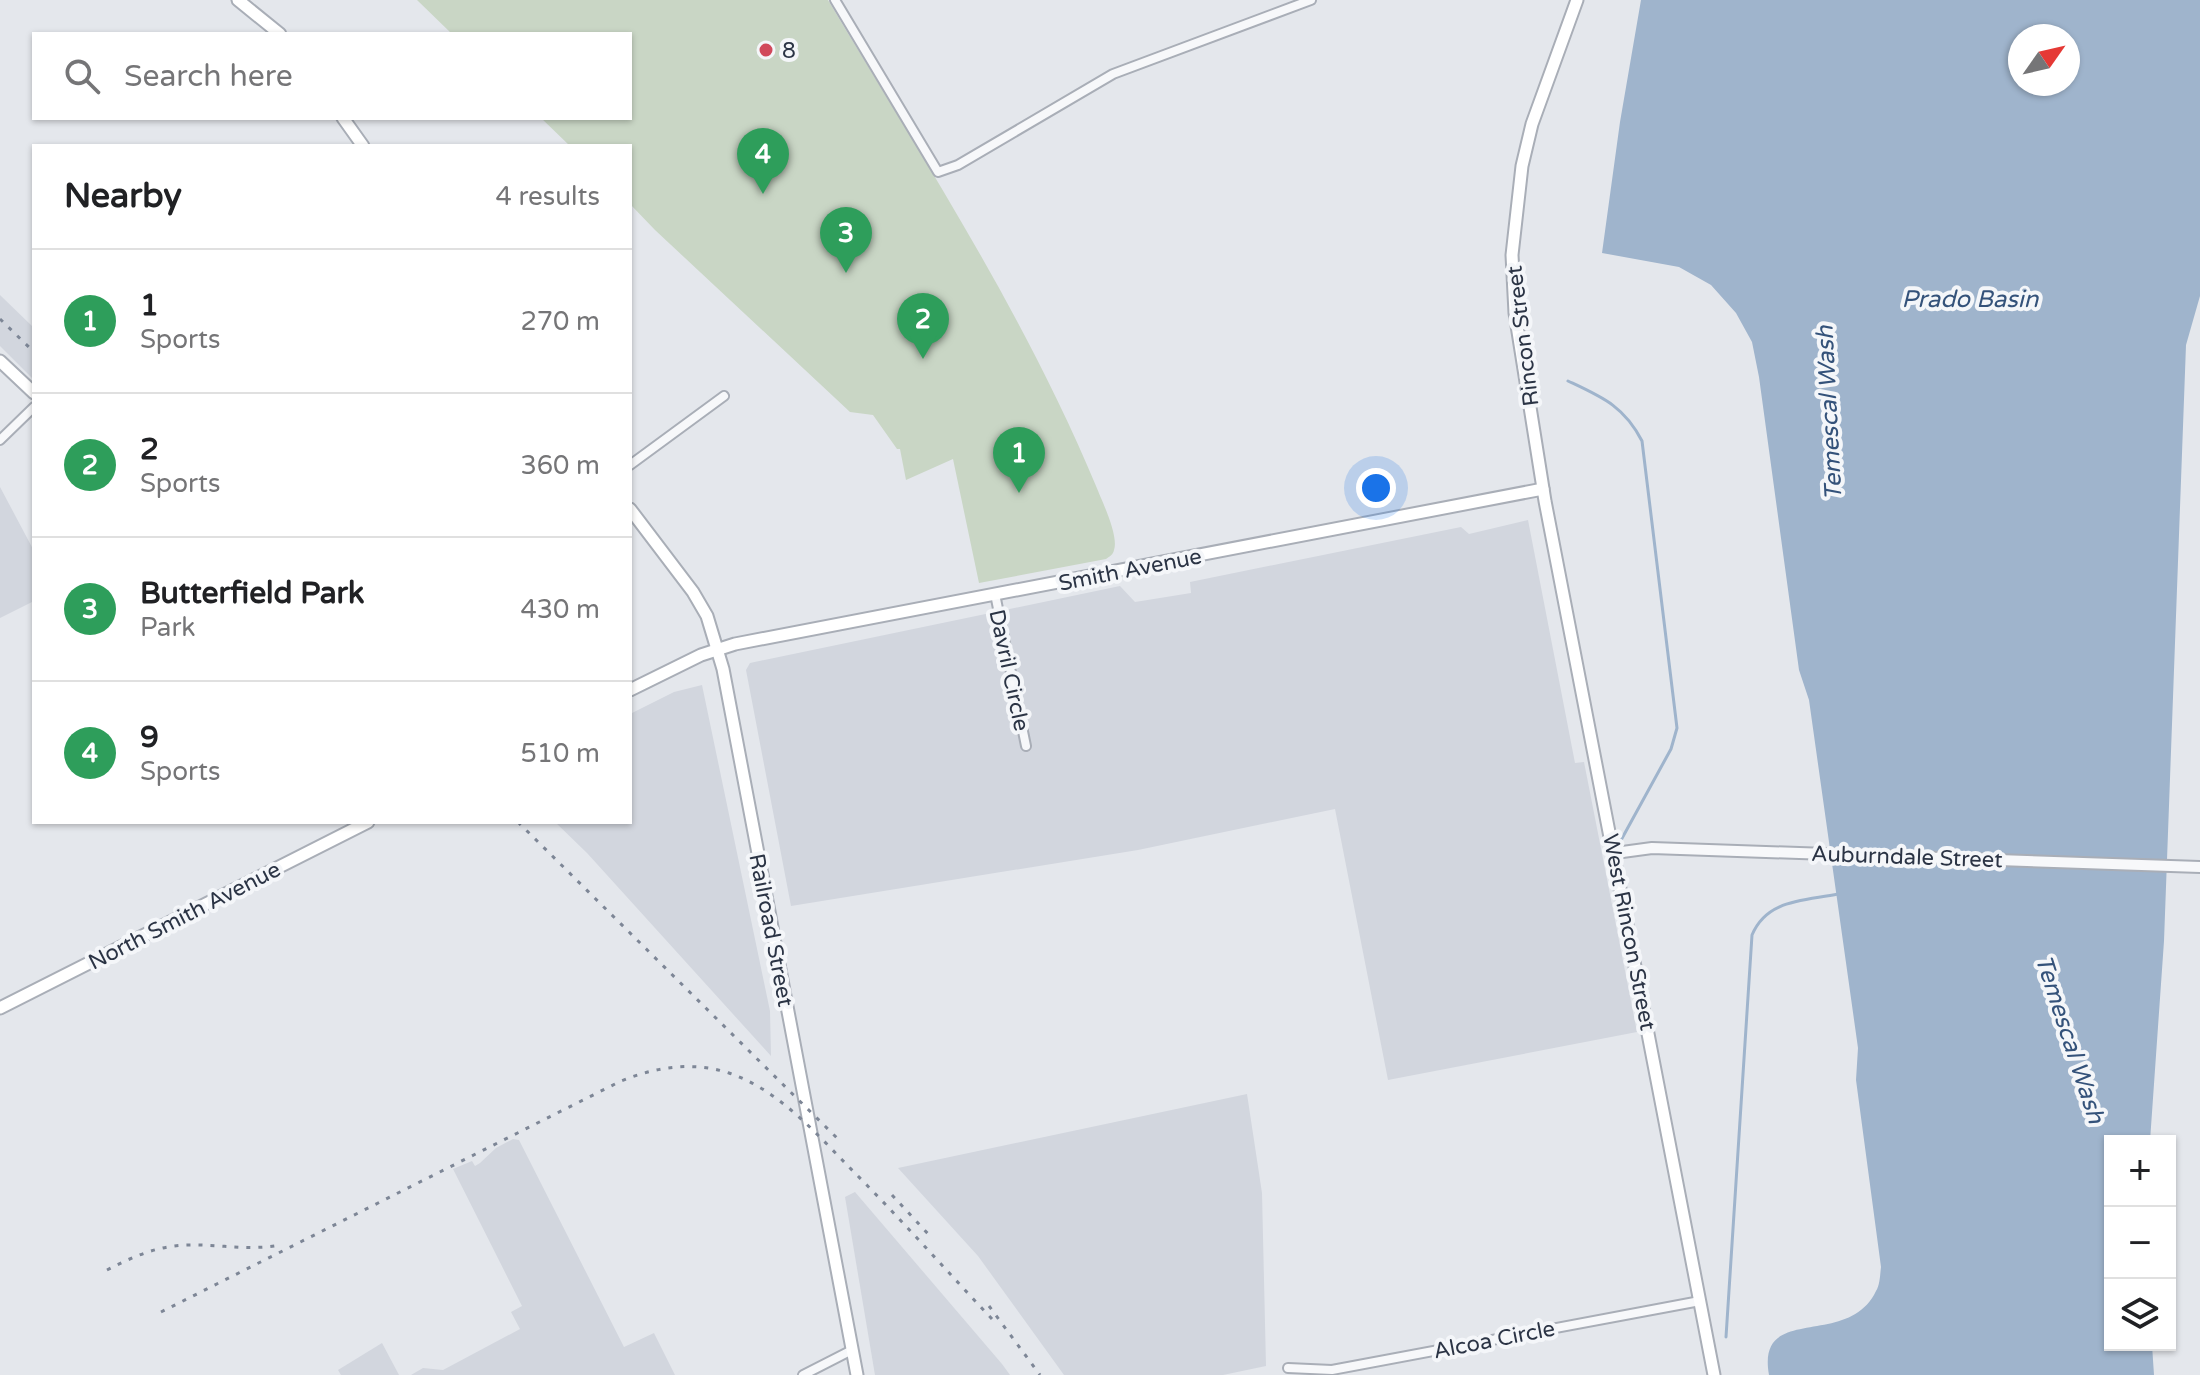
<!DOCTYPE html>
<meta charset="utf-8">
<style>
:root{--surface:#fff;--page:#f2f2f2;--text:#202124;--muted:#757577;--line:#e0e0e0;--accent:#d1495b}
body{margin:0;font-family:"Varela Round",sans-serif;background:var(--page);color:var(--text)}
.controls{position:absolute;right:24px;bottom:24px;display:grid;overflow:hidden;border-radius:0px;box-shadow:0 2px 6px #0004}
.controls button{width:72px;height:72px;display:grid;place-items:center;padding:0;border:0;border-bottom:2px solid var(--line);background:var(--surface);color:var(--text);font:40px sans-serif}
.compass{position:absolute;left:2008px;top:24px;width:72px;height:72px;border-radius:50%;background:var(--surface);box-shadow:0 2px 6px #0004;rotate:56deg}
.you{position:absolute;left:1376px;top:488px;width:28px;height:28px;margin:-20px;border:6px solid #fff;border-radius:50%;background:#1a73e8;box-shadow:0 0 0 12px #1a73e833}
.badge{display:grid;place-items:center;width:52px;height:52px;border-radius:50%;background:var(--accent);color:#fff;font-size:26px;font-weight:700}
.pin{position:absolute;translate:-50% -66px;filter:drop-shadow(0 2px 4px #0008)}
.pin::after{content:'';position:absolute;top:42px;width:28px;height:24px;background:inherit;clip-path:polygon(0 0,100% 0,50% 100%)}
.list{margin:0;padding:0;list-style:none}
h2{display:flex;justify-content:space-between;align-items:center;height:104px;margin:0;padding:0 32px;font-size:34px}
h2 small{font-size:26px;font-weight:400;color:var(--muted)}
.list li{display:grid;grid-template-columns:52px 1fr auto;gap:24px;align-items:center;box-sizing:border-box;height:144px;padding:0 32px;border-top:2px solid var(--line)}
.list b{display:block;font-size:30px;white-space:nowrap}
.list p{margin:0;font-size:26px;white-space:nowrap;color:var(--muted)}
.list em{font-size:26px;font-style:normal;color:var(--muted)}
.icon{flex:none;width:44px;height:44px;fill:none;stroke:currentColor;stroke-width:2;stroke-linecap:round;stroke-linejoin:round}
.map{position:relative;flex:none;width:2200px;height:1375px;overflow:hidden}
.search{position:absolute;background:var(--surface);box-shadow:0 2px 6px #0004;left:32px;top:32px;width:600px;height:88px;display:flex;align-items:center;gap:20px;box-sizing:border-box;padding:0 28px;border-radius:0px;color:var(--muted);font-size:30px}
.panel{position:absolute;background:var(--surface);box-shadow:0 2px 6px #0004;left:32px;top:144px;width:600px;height:680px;border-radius:0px}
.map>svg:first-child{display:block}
</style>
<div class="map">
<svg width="2200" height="1375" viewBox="0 0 2200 1375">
<rect width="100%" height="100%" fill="#e4e7ec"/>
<g fill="#d2d6de">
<polygon points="0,295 34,328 34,380 0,346"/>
<polygon points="0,487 34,551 34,601 0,618"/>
<polygon points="1528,520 1575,763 1584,762 1637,1032 1388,1080 1335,809 1138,850 791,906 746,670 750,663 1120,586 1135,602 1191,593 1190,582 1461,527 1469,534"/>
<polygon points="702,685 770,1011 771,1056 587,853 555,822 630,822 630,714 674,692"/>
<polygon points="1247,1094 1262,1193 1266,1366 1223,1375 1064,1375 978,1256 898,1168"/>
<polygon points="513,1139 519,1140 624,1347 654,1333 675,1375 411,1375 423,1368 443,1370 520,1329 511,1312 522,1306 453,1169 472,1161 475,1166 480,1163 496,1148"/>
<polygon points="855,1192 1002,1364 1010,1375 875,1375 845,1197"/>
<polygon points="382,1343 399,1375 341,1375 338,1370"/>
</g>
<path fill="#c9d6c5" d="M417 0H828C923 159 1025 315 1096 486 1102 501 1119 536 1114 550 1113 555 1110 556 1106 559L979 583 953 459 906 480 900 449H897L873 415 850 412 655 230 630 204V146H570L541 118H630V34H452Z"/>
<path fill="#9fb4cc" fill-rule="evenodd" d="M1641 0H2200V296L2186 345 2164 941 2150 1141H2110V1345H2152L2154 1375H1769C1756 1302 1848 1350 1876 1291 1880 1285 1880 1275 1881 1267L1856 1080 1858 1048 1809 700 1799 670 1759 377 1752 342 1736 313 1711 285 1679 267 1602 253 1620 122ZM2020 36H2068V84H2020Z"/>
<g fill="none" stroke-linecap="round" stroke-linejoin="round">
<g stroke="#9fb4cc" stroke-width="3">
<path d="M1568 381C1602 397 1624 406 1642 441L1677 728 1671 749 1620 842"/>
<path d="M1726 1337 1752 935C1767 899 1804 901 1838 894"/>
</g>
<g stroke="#a9aeb7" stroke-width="12">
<g id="minor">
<polyline points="835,0 938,172 958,165 1113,74 1311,0"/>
<polyline points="0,440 34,407"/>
<polyline points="630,465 724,396"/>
<polyline points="995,594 1026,746"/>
<polyline points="1288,1368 1332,1370 1700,1301"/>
<polyline points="803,1375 852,1350"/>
</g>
</g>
<g stroke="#a9aeb7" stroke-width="14">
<polyline id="tertiary" points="1615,853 1652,848 2200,867"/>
</g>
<g stroke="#a9aeb7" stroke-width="15">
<g id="secondary">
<polyline points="238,0 280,34"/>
<polyline points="1577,0 1532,124 1522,166 1512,255 1515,313 1545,501 1714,1375"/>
<polyline points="343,118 363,146"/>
<polyline points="0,361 34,393"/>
<polyline points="630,509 693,592 707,616 723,669 857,1375"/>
<polyline points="630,690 701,655 735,644 1543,489"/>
<polyline points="0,1008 368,822"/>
</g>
</g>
<use href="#minor" stroke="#f7f8fa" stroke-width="8"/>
<use href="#tertiary" stroke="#f7f8fa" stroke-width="10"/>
<use href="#secondary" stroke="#fff" stroke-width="11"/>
<g stroke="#7d8696" stroke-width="3" stroke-dasharray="4 8" stroke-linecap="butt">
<polyline points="0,319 34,352"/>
<polyline points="518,822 839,1140"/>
<polyline points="892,1195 930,1236"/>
<path d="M107 1270C132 1257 157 1246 186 1245 218 1244 248 1251 281 1245"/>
<polyline points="989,1306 1040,1375"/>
<path d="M161 1312 621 1081C656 1067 692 1061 729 1073 777 1089 814 1131 849 1167 898 1216 944 1268 992 1319"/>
</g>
</g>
<circle fill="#d1495b" stroke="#f4f6f9" stroke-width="3" cx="766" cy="50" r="8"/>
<g text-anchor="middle" stroke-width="8" stroke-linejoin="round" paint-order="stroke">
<g font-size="22" fill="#2b3445" stroke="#f4f6f9" text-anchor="start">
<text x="782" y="58">8</text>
</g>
<g font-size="22" fill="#2b3445" stroke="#f4f6f9">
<text transform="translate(1522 336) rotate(-97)" y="8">Rincon Street</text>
<text transform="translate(1130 569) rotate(-11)" y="8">Smith Avenue</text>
<text transform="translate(1010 670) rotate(78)" y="8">Davril Circle</text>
<text transform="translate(1907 856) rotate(2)" y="8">Auburndale Street</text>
<text transform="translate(184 915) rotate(-27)" y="8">North Smith Avenue</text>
<text transform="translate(772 930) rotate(79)" y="8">Railroad Street</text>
<text transform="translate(1630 932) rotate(79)" y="8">West Rincon Street</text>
<text transform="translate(1494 1339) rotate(-11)" y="8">Alcoa Circle</text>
</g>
<g font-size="24" font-style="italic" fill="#34527a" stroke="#f4f6f9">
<text x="1970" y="307">Prado Basin</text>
<text transform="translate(1829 413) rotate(-93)" y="8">Temescal Wash</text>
<text transform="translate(2070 1039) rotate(72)" y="8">Temescal Wash</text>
</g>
</g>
</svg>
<div class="controls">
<button>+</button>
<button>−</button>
<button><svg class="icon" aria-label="layers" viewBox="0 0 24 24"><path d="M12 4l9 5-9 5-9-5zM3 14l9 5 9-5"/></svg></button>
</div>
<svg class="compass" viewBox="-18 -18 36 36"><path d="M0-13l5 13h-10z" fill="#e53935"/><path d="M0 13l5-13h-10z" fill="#757577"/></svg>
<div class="you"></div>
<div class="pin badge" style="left:1019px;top:493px;background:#2e9e5b">1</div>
<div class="pin badge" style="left:923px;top:359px;background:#2e9e5b">2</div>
<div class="pin badge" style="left:846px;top:273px;background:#2e9e5b">3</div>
<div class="pin badge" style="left:763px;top:194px;background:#2e9e5b">4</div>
<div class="search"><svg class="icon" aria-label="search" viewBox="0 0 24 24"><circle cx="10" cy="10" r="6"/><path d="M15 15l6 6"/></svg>Search here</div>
<section class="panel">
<h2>Nearby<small>4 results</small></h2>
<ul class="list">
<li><span class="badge" style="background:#2e9e5b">1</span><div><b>1</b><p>Sports</p></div><em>270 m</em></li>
<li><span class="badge" style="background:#2e9e5b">2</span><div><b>2</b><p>Sports</p></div><em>360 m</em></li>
<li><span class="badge" style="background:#2e9e5b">3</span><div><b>Butterfield Park</b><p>Park</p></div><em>430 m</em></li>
<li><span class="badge" style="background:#2e9e5b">4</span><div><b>9</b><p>Sports</p></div><em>510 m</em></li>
</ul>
</section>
</div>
